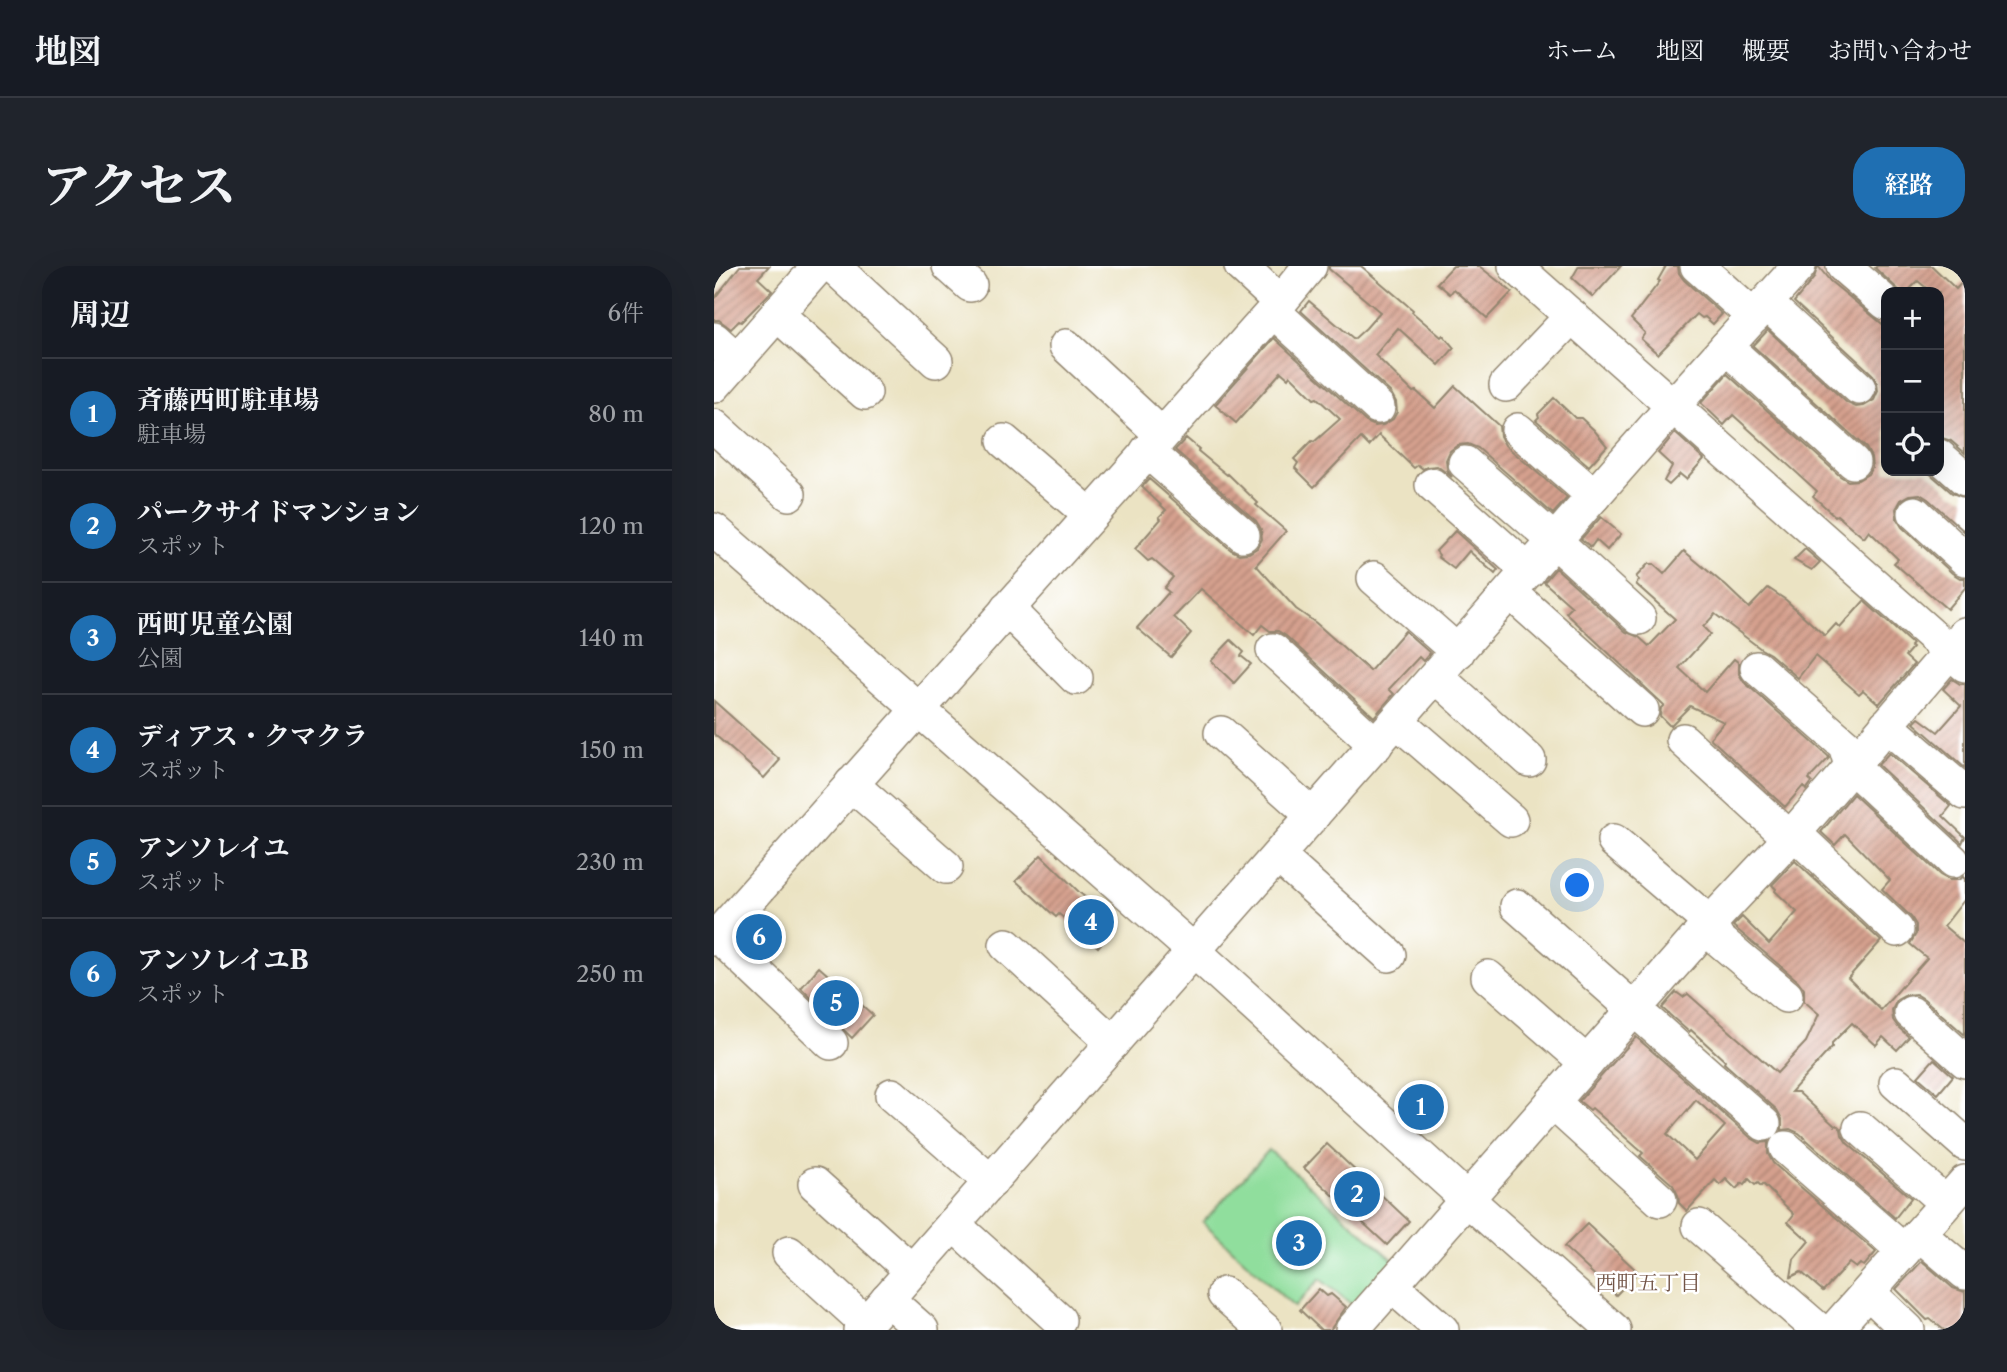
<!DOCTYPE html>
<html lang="ja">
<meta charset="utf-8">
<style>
:root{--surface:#171b24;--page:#20242c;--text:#f1f3f6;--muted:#9ea1a6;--line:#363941;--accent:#1f6fb2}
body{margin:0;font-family:"Libre Caslon Text","Noto Serif JP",serif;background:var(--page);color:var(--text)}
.controls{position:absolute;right:21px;top:21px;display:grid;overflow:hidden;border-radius:14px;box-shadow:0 7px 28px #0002}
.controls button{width:63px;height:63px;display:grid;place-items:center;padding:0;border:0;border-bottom:2px solid var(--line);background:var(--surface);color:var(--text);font:35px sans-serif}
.you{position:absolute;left:864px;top:620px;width:24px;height:24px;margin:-18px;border:5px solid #fff;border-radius:50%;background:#1a73e8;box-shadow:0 0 0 10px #1a73e833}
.badge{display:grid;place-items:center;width:46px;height:46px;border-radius:50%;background:var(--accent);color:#fff;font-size:23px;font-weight:700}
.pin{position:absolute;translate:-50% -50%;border:4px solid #fff;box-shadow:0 2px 7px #0006}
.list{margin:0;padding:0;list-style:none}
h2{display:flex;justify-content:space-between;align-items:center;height:91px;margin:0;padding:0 28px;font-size:30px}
h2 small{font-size:23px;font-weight:400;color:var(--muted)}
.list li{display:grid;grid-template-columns:46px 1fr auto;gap:21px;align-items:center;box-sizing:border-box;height:112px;padding:0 28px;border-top:2px solid var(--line)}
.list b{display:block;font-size:26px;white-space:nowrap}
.list p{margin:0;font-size:23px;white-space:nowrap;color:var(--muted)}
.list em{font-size:23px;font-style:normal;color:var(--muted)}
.icon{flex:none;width:38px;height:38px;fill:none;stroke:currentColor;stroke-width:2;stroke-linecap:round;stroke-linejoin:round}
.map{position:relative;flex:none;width:1251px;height:1064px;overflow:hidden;border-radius:28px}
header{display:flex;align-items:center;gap:42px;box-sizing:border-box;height:98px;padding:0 35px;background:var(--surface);border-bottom:2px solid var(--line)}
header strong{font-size:33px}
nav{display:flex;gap:38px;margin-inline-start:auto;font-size:24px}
.intro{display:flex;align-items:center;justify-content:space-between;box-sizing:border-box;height:168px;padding:0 42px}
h1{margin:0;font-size:49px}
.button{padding:18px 32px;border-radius:28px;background:var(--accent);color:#fff;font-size:24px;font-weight:700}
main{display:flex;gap:42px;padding:0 42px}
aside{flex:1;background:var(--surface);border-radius:28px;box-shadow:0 7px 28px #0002}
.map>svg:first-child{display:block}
</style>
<header>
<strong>地図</strong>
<nav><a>ホーム</a><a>地図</a><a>概要</a><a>お問い合わせ</a></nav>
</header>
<div class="intro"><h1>アクセス</h1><a class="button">経路</a></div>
<main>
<aside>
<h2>周辺<small>6件</small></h2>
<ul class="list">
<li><span class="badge">1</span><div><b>斉藤西町駐車場</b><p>駐車場</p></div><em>80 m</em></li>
<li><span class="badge">2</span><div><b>パークサイドマンション</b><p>スポット</p></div><em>120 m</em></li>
<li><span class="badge">3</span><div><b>西町児童公園</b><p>公園</p></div><em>140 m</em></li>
<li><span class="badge">4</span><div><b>ディアス・クマクラ</b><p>スポット</p></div><em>150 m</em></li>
<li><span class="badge">5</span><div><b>アンソレイユ</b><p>スポット</p></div><em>230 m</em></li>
<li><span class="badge">6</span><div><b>アンソレイユB</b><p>スポット</p></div><em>250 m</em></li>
</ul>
</aside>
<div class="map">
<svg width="1251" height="1064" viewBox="0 0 1251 1064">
<defs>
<pattern id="building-hatch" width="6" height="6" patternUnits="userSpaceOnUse" patternTransform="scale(1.75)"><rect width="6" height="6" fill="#d5a08e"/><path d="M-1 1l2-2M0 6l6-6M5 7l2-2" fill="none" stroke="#ae8373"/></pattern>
</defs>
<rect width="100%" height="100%" fill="#fff"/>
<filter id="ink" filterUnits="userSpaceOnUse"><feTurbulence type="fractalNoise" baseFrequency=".0143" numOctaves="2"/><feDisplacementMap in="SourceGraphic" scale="14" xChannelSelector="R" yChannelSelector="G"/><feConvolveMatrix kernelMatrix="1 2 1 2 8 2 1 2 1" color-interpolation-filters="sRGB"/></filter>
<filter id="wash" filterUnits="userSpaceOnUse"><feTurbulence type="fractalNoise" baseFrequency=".00686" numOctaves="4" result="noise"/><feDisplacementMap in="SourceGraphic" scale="28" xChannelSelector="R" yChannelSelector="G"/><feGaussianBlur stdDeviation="1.57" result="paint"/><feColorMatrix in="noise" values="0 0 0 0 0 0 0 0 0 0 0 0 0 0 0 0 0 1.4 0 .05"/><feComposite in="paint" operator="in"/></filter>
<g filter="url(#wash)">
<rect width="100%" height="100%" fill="#ebe3c3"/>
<polygon fill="#90de9d" stroke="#66845e" stroke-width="2" points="555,884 683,997 642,1042 606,1013 580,1041 489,956"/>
<g id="blocks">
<g fill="url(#building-hatch)" fill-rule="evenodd">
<polygon points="26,0 55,0 44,12 58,25 27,56 25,55 17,63 5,54 0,54 0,33"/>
<polygon points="615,0 647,0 699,44 698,46 727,71 729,69 740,82 725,99 684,62 661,89 699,126 702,125 721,142 741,120 785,160 786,170 791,179 853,232 839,248 764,182 754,178 744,179 736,185 732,194 733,204 738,211 723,200 713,201 709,203 704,199 700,202 665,169 655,180 647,172 600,221 581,202 584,197 580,193 598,175 600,176 626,153 603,132 600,133 576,109 574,112 567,106 522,157 501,139 560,72 652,156 661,160 669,159 679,153 683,146 682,136 677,127 587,45 595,35 640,73 652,62 666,46 615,3"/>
<polygon points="739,0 765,0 798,26 773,52 740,23 736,28 723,17"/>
<polygon points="865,0 907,0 879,31 858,12"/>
<polygon points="952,0 964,0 965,7 970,14 1008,48 999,58 991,51 988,52 983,48 944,88 927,73 931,67 917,53 946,15 944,14"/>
<polygon points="1104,0 1116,15 1172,61 1172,205 1213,205 1238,227 1251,232 1251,266 1214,233 1206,228 1196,229 1187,234 1182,243 1183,253 1188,261 1238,307 1246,312 1251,312 1251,322 1233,343 1180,297 1184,293 1155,265 1150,272 1123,249 1121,250 1099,230 1103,225 1019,149 1010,159 987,137 1013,108 1126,210 1134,215 1144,214 1154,208 1158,201 1157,191 1152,182 1039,80 1054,64 1133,137 1142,141 1150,140 1160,134 1164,125 1163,117 1158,108 1080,36 1100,12"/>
<polygon points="1163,0 1218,0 1242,23 1251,13 1251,187 1237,175 1225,171 1225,26 1217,26 1204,15 1193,26 1187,26 1161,2"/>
<polygon points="840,132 861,152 867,152 880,164 893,180 875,200 822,154 825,151 824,148"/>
<polygon points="961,167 990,193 972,213 966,208 955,219 950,215 958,200 944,187"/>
<polygon points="472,172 485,183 484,185 513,209 514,208 544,237 542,239 572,265 542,299 582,343 602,357 656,405 691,365 716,387 709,395 705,391 675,423 680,428 660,451 572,370 564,365 556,365 548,359 540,369 487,323 460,351 477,367 457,391 423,362 455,326 450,322 459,311 438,293 434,295 421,283 447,253 445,251 452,244 428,221 435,213 517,284 525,288 535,287 543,282 548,273 547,263 542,255 461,184"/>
<polygon points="887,251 907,268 893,284 882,274 877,281 867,273"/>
<polygon points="741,265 784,304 781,308 755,285 740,303 724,291 725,289 722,285"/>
<polygon points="1091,283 1106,296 1098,304 1080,294"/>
<polygon points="970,285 1012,320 1035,342 1054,322 1072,334 1111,370 1122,358 1126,362 1150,335 1198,378 1196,380 1198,382 1191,390 1200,398 1165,438 1149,424 1145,428 1101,390 1084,412 1056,388 1047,383 1001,348 989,361 996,368 965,402 991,426 1020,393 1025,397 1025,408 1030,416 1114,490 1115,492 1095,513 1098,516 1092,524 1089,520 1071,541 996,472 1010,456 976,440 956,460 946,450 947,442 950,439 852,347 858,341 830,316 842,302 912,366 925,371 935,380 961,353 922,318 925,314 922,311 935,297 937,299 939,298 950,308"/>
<polygon points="517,374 530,386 527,390 537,398 520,417 497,395"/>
<polygon points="1238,413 1246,418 1251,418 1251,502 1200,457 1205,452 1224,466 1247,440 1229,423"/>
<polygon points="0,435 66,494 50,512 0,468"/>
<polygon points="1175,487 1237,540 1229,550 1251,571 1248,577 1164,499"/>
<polygon points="1139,528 1226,609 1235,614 1244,614 1249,611 1251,613 1251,633 1230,660 1251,678 1251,769 1210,733 1202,728 1192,729 1183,734 1178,744 1179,754 1184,761 1195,771 1183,784 1169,771 1162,779 1138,757 1118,777 1118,781 1077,826 1084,826 1121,860 1123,859 1127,863 1128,869 1133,877 1197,932 1181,952 1085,867 1076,863 1068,864 1068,853 1063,844 1010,797 1011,795 977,764 975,766 948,742 962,726 969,731 974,728 1063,807 1092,776 1105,748 1090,735 1090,723 1084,715 1019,660 1028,651 1055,678 1083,646 1061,625 1062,623 1058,619 1081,595 1167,675 1134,712 1167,744 1213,692 1196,678 1202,668 1202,659 1197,651 1168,623 1176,614 1131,568 1121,579 1107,566"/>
<polygon points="327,589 365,626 403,659 384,681 345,648 342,651 302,615"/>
<polygon points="48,648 68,665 49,686 30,668"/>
<polygon points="105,701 159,749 138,772 87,722"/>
<path d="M922 771 1037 872 1046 877 1054 876V888L1059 897 1162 986 1150 1000 1146 998 1142 1002 1135 997 1109 1025 1087 1006 1077 1011 1080 993 1095 975 1074 956 1080 948 1049 918 1047 920 1044 917 1041 919 1035 913 1030 919 1028 917 1022 923 1012 913 1006 919 1001 914 973 945 965 937 964 929 959 919 926 890 929 887 878 842 876 844 865 835ZM982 834 1011 860 981 894 953 868Z"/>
<polygon points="1220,793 1239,810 1224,828 1204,811"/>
<polygon points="613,878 695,955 673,979 590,902"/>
<polygon points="873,958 924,1006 902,1029 850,981"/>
<polygon points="1208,995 1239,1022 1251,1026 1251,1064 1230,1064 1216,1053 1213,1054 1182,1023"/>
<polygon points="605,1023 613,1030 617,1028 632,1041 616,1064 607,1064 586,1044"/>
</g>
</g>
</g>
<g filter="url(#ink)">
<use href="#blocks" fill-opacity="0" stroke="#938670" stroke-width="2"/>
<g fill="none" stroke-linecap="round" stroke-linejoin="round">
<g stroke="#938670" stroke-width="36">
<g id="minor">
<polyline points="119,0 222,95"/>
<polyline points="235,0 256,19"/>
<polyline points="527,0 566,36"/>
<polyline points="801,0 1251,399"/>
<polyline points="983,0 1040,51"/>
<polyline points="1129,0 1172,37"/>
<polyline points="1052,37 1145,122"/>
<polyline points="559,45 664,141"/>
<polyline points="63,48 151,127"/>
<polyline points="0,73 23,94"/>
<polyline points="352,80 448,169"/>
<polyline points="1012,81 1139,196"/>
<polyline points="792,119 858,50"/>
<polyline points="0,120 105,0"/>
<polyline points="0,160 75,228"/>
<polyline points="804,164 880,230"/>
<polyline points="290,175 376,249"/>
<polyline points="433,185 529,269"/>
<polyline points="1225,190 1251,213"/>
<polyline points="751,197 841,275 925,352"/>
<polyline points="718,219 815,305"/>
<polyline points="1201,247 1251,293"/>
<polyline points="0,264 480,685 753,933 900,1064"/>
<polyline points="660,312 744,386"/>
<polyline points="796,326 928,444"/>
<polyline points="293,343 362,412"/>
<polyline points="559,384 662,479"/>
<polyline points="1043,402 1131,479 1137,500 1239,595"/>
<polyline points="722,410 815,494"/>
<polyline points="683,455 797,554"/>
<polyline points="1172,459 1251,527"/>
<polyline points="507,467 599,550"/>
<polyline points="969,474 1076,572"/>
<polyline points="137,518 232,601"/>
<polyline points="1080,567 1183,664"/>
<polyline points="900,575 996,657 1004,673 1072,730"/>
<polyline points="564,590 675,689"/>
<polyline points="803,640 1050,858"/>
<polyline points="3,669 117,777"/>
<polyline points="0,673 559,45 596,0"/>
<polyline points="292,679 399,777"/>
<polyline points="774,711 873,797"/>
<polyline points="1197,747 1251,795"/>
<polyline points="1182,817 1251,878"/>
<polyline points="178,829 277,916"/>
<polyline points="838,836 946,934"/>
<polyline points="1146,862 1232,937"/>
<polyline points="1072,882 1190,985"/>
<polyline points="101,918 198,1005"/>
<polyline points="239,958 345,1054"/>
<polyline points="985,960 1105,1064"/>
<polyline points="1205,968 1251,1007"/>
<polyline points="75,987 152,1057"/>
<polyline points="677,1019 728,1064"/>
<polyline points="1154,1026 1194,1064"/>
<polyline points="510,1028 551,1064"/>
<polyline points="173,1033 208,1064"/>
<polyline points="146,1064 959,140 1085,0"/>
<polyline points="638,1064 996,657 1076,572 1251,368"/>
<polyline points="1120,1064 1251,916"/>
</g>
</g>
<use href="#minor" stroke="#fff" stroke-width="33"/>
</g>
</g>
<g text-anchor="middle" stroke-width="5" stroke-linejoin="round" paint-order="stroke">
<g font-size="21" fill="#715345" stroke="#fff">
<text x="934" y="1024">西町五丁目</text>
</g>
</g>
</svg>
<div class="controls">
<button>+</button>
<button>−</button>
<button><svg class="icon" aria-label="locate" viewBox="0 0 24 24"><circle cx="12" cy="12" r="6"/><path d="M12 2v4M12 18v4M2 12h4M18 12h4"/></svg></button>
</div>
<div class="you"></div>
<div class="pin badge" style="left:707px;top:841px">1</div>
<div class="pin badge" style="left:643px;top:928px">2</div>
<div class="pin badge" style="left:585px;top:977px">3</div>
<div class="pin badge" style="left:377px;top:656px">4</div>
<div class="pin badge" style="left:122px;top:737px">5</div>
<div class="pin badge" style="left:45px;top:671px">6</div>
</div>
</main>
